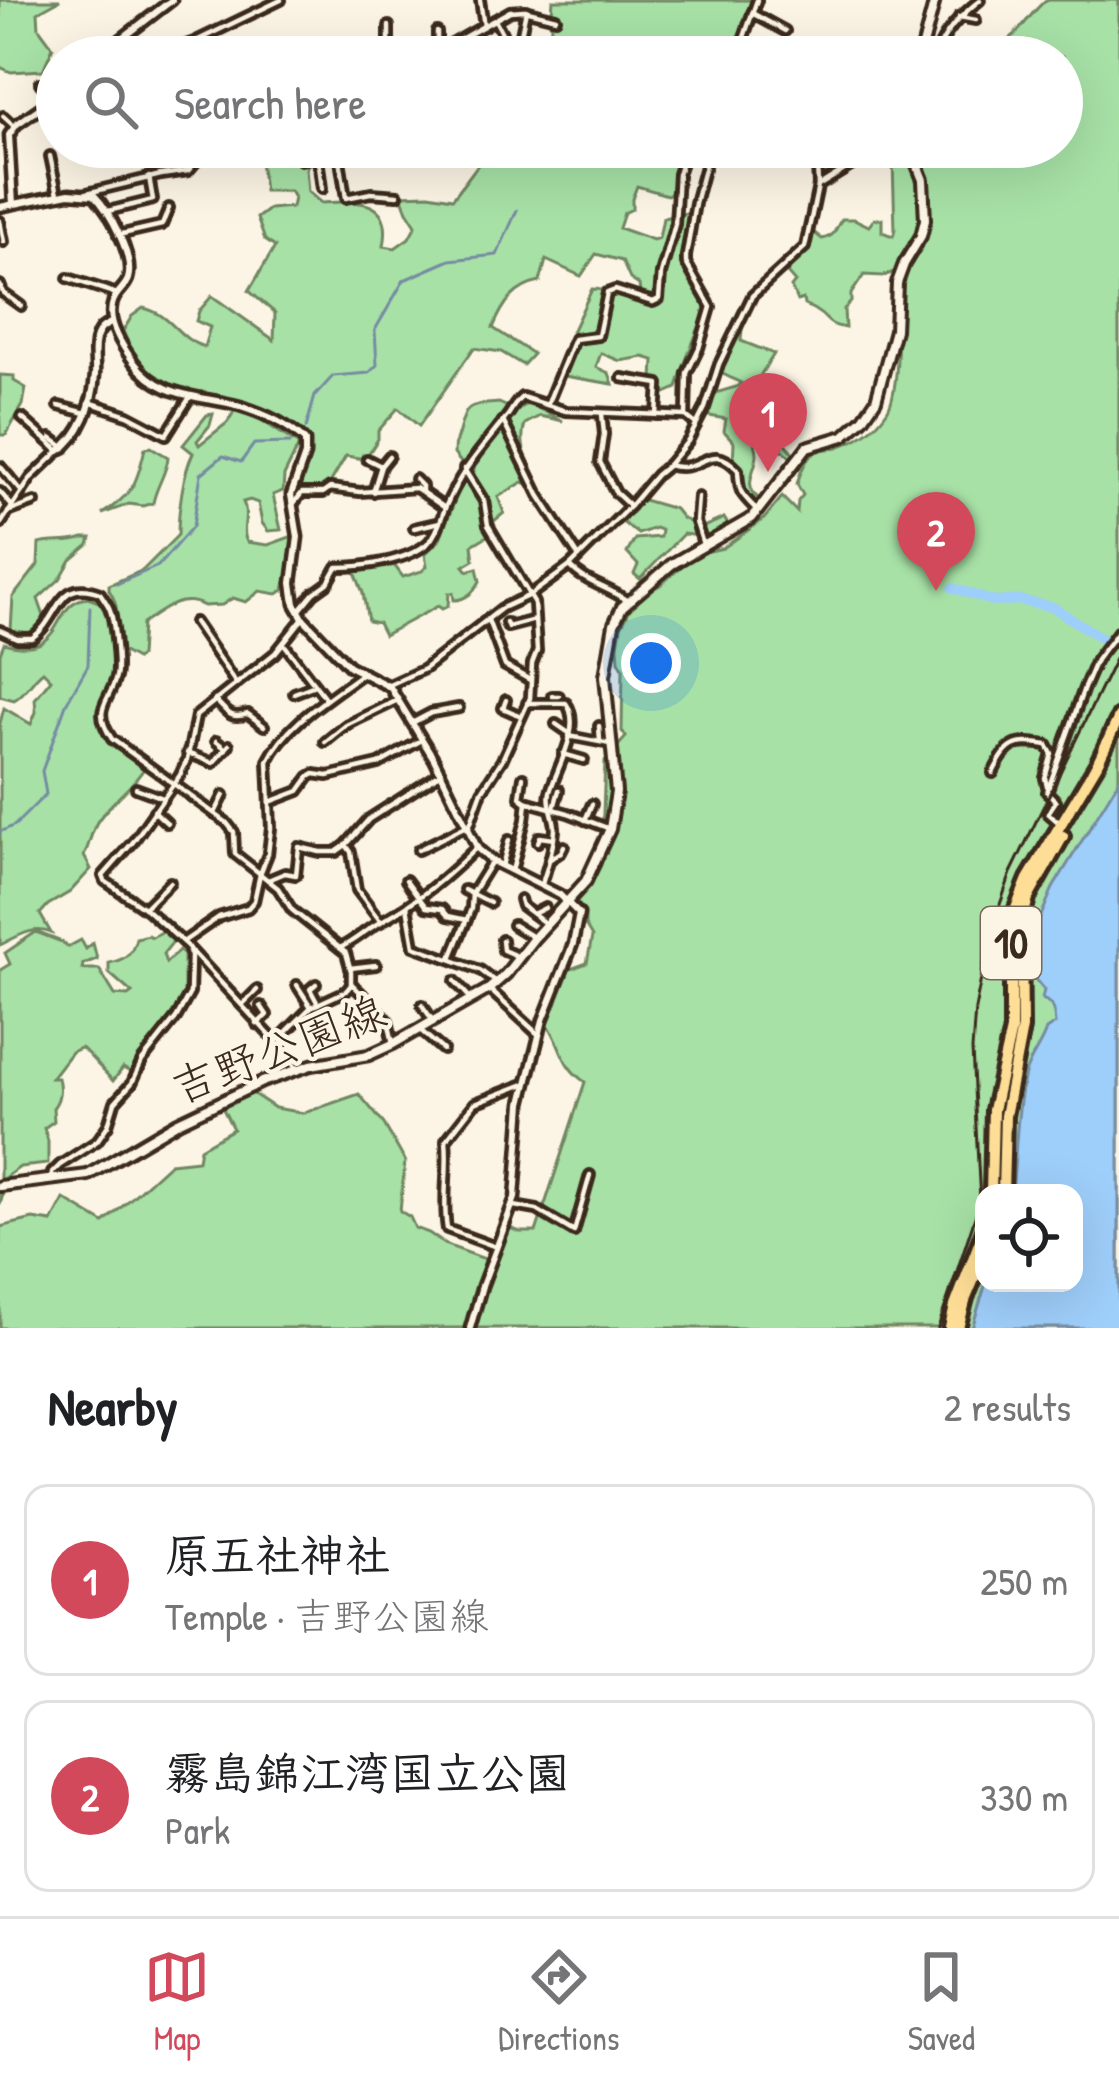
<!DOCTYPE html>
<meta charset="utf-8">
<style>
:root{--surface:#fff;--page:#f6f6f6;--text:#202124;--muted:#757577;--line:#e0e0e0;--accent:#d1495b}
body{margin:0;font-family:"Patrick Hand","Klee One",sans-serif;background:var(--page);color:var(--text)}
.controls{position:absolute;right:36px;bottom:36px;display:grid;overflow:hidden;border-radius:24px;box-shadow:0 12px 48px #0002}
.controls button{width:108px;height:108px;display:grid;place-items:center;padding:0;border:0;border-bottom:3px solid var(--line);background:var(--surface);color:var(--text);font:60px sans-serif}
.you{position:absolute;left:651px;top:663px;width:42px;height:42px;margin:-30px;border:9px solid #fff;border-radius:50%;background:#1a73e8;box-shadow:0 0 0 18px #1a73e833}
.badge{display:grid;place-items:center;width:78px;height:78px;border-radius:50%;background:var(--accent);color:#fff;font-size:39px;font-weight:700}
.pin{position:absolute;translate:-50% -99px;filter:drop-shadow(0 3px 6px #0008)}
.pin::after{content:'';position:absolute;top:63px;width:42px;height:36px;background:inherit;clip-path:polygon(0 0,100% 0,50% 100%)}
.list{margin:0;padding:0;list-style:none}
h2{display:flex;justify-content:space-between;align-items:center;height:156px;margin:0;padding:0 48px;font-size:51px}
h2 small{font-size:39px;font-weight:400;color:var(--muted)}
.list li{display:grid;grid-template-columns:78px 1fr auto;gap:36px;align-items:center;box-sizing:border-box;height:192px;margin:0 24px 24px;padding:0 24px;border:3px solid var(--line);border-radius:24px}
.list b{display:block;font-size:45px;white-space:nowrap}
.list p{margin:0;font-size:39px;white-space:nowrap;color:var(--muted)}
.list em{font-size:39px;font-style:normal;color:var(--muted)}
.icon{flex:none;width:66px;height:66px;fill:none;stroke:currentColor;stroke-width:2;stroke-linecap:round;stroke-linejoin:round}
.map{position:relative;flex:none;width:1119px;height:1328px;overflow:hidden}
.search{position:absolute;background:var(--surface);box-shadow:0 12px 48px #0002;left:36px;right:36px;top:36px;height:132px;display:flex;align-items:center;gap:30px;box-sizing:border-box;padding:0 42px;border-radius:66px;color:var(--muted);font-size:45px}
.sheet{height:588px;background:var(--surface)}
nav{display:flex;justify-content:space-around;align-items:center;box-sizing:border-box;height:168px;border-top:3px solid var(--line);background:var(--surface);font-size:33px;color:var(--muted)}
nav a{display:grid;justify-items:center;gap:6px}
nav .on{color:var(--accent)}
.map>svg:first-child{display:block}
</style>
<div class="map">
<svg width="1119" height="1328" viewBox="0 0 1119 1328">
<rect width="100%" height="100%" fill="#fcf5e5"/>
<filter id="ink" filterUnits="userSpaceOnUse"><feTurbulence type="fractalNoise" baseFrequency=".00833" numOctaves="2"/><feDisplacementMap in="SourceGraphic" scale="24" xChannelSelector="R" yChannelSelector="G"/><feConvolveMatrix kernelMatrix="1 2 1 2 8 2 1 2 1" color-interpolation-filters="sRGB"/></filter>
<g filter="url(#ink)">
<g fill="#a7e1a6" stroke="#718662" stroke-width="3" fill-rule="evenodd">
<polygon points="0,0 60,0 38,12 39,28 53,47 43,70 11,72 0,67"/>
<polygon points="553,0 761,0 741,49 741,57 541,57 550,37"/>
<path d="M1046 0H1119V1328H0V1227L33 1219 52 1222 64 1199 104 1223 170 1163 198 1160 200 1148 233 1129 221 1105 249 1091 275 1108 304 1113 359 1094 384 1124 405 1161 400 1211 410 1217 415 1228 429 1233 446 1245 493 1262 510 1228 520 1232H536L585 1082C560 1065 563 1046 547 1023L568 970 587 963 592 937 585 925V912L575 900 590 886 601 865 605 761 626 737 622 731 623 668 619 661 618 646 621 627 635 599 660 585 696 554 723 548 764 519 782 497 797 512 798 501 803 495 797 484C800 474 805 458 816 452 821 449 828 449 834 448 856 442 874 430 887 411 902 389 897 300 896 271L884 276 864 275 851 294V302L844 309 845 328C824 324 830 319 816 311 813 308 808 307 804 305L803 299 797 301 791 287 795 282 787 273 804 249 812 231 822 239C837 236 834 229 842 219H854L869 226 874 219H882V232L893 236 895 231 893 162 923 151 922 147H1062V57H1002L1004 44C1022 31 1030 13 1046 0ZM984 1193H1074V1283H984Z"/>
<path d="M299 147H315L306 169 308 192 321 203C356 201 394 197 384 246L395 248 409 238 416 225 407 211 401 195 429 194 453 198 489 150 487 147H709L702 165 688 160 684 162 683 171 677 173 674 192 667 195 637 186 632 199V209L624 213 619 228 653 240 659 238 663 218 687 213 692 221 687 262 707 304C699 333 684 359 677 388L661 395V382L653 380 654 360 644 357 620 361 601 353 596 367 609 373 613 384 564 376 574 351 571 334 592 289C611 289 622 300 641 300L639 285 630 279 622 261 596 254 581 276 546 260 540 282C514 287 503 304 493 328L533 354 523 365 501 352 474 348 419 426 398 408 378 431V439L365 459 346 456 326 490 295 497C297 484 312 455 309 443 300 410 199 399 172 387 151 378 131 352 123 331L132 316 143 308C172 314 177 339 204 347L210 327 196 321 199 311 212 296 274 340 275 313 249 291 275 247 265 240 257 218 269 209 292 207 294 198 290 191H264L260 161 285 160Z"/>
<path d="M742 329 741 341 774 354 761 374 762 381 757 392 774 409 794 406 793 433 783 439 793 453 791 458 769 437 758 436 755 444C764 465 738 481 759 499L757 505 745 495 744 479 733 463 734 442 724 431 726 419 704 415 712 394 736 387 741 383 719 372Z"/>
<polygon points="0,375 14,376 14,381 26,388 23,405 6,435 0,435"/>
<path d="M499 403 517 411 528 403 563 421 540 416 525 424C518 446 528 461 537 481L535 487 523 482 498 497 504 513 494 521V532L472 545 474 560 464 566 468 571 477 568 480 581C475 591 466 600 454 600L453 593H449L448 606 442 609 438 606 384 635 378 623 368 621 363 593 355 572 391 561 403 577 422 571 427 566 425 554 439 541 463 480 473 481 475 459 463 465 454 454C455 436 453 452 458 435 467 404 466 405 499 403Z"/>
<path d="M235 410 255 416 299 445 284 476 283 491 273 495 281 530 268 531 262 523 258 503 250 500 243 502C250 516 240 529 247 542L268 545 293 536C299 556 288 571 284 590L277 594 260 591 246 602 233 598 222 605 204 606C181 593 161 611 142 624L140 656 136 659 116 648C117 627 121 607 109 590V585L143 570 178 535C178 512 183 473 193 453L183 445 207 415 213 414 210 425 197 441 199 445 227 423Z"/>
<path d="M151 447 168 457C167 473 156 486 153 503L143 506 129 504 102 514C133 494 137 484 145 448Z"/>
<polygon points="640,499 675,509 682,518 701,528 724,518 730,528 707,540 701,536 683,534 640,579 634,574 638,565 627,553 635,539 660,537 661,530 655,528 638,534 618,519"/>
<path d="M84 538H91L89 545 71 560 60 579 38 599 45 619C36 634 28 634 11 630L13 597 38 565 39 544C54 540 69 544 84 538Z"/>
<path d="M88 598C96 601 100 601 104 608 111 619 115 662 113 675 110 695 93 708 101 730 107 746 131 757 145 767 132 788 113 800 99 819 91 830 90 844 84 856L91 869 70 892 48 905 40 914 51 933C33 925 17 937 0 945V723L4 708 31 724 36 712 35 699 51 679 43 671C31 680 27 693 14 700L0 696V653L4 643C67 661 49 601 88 598Z"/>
<path d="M166 929 176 938 163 954 166 963 179 950 184 955V997L171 1024 132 1073 123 1068 113 1081 84 1050 80 1048 71 1052 51 1078H58C61 1089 60 1099 53 1108L54 1121 44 1128 48 1141V1164L20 1167 0 1181 3 1194 0 1204V970L10 964 5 953 36 932 62 942 68 947 81 940 86 949 93 943 97 959 83 964 82 969H99L115 995 128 996 132 993 109 973V963C125 960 132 954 136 938L148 935 152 937Z"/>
</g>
<path fill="#9ecefa" stroke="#768ca2" stroke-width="3" d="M1119 780V1328H972L986 1283H1074V1193H1012C1016 1154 1016 1112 1025 1074 1030 1057 1041 1046 1046 1030L1055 1024C1054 1013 1054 1003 1042 999L1044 990 1033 977 1037 925 1053 888Z"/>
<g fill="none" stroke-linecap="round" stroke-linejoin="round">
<g stroke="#768ca2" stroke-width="3">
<polyline points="306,428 315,396 333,376 369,373 377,365 375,330 404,280 450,260 497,255 517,210"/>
<polyline points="117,584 158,566 193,526 201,474 223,456 241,462 254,444 290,443"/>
<polyline points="0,832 15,825 46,794 42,771 66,704 88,665 90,607"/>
</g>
<polyline stroke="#9ecefa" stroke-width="10" points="953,588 995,602 1018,600 1053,607 1109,643"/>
<g stroke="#3b2a1e" stroke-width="14">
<g id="minor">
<polyline points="480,0 484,26"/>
<polyline points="752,13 785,31"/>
<polyline points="959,17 976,20"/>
<polyline points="495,20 502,33 501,57"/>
<polyline points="437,32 437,50"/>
<polyline points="519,44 526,10"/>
<polyline points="936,53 953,57"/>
<polyline points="153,57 194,42 281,0"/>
<polyline points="389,57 389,26"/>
<polyline points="429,57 510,11 524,10 556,18"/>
<polyline points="737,57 757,0"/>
<path d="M935 57C944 32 960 16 980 0"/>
<polyline points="974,57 978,55"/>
<polyline points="40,83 51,97"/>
<polyline points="3,116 15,127"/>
<polyline points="338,147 346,198 371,193 398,195"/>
<polyline points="50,156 58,194"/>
<polyline points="318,158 322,189"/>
<polyline points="887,158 911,153"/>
<polyline points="301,160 365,147"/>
<polyline points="818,186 817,164 824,147"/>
<polyline points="87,193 161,175 188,171 199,158 226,147"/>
<polyline points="108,211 153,200 149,177"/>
<polyline points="0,221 4,242"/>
<polyline points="118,235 162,225 169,208"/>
<polyline points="68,278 117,294"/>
<polyline points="0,285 3,293 21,306"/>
<polyline points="622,378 659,384 657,415"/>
<polyline points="89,402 128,415 166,435 190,397"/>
<polyline points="547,405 574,339 598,336 607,293 615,290 653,302 659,299 661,274 675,224 678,174 687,147"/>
<polyline points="59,406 86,413"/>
<polyline points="602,414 604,434 600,462 616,493 630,506"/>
<polyline points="686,415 687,373 699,348 711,307 686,263 686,256 695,203 710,147"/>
<polyline points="503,421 539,495 579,557"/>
<polyline points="51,438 65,448"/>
<polyline points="367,459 381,466"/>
<path d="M668 465C702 476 709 438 738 470 739 493 740 493 757 510"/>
<polyline points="0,466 22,492"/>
<polyline points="464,469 484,501 488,525 534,603 537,651 532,664 530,698 502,760 482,791 468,830"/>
<polyline points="415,479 422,486 422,491"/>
<polyline points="0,492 12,506"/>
<polyline points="373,492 381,466 389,456"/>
<polyline points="698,497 696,522 703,544"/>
<path d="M294 503 302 493H323L330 488 360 492 416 488 445 508C441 519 437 534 429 542 409 561 363 567 337 567L328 583 314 593 299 611"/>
<path d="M445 508C462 469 479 452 505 419 512 411 514 403 522 397L566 411 686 416 696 424"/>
<polyline points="8,512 35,502"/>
<polyline points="0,525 31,478 59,451 22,418"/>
<polyline points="414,528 440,522"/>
<path d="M570 566C585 583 608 587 626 600"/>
<polyline points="488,620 505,666 530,680"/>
<polyline points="194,622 235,682"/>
<polyline points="506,623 508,627 535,620"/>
<path d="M0 630 17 638H32C60 619 56 576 100 593 102 596 109 606 110 610 114 621 119 666 116 677 109 704 91 708 112 739L226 822 234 832 235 854 278 888 292 910 346 953 351 971V985L346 991 311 1007 276 1042"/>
<polyline points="284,644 326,699"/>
<polyline points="387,686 424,669 502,608 530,595 570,566 630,506 656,475 668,465 688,441 705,408 719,364 752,296 805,247 818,186 882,147"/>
<polyline points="294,693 315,685"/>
<polyline points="552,696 559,696"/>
<path d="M215 700C228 712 229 720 248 714L264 726"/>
<polyline points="506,700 503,708 521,716"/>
<path d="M527 703H566C583 726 557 767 550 792 547 805 555 816 555 829 554 848 547 867 542 884"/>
<polyline points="412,723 431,713 459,708"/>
<polyline points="556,724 569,733"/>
<polyline points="599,726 600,741"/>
<polyline points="569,736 610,744"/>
<polyline points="216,741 226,749"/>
<polyline points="325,742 346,725 398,700"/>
<polyline points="187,753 213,763 229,745"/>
<polyline points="563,754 584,760"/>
<path d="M993 773C1008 743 1014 740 1047 745L1052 754 1045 778 1047 786"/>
<polyline points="523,777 520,797 525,801 568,813 610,829"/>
<polyline points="136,788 163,798"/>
<polyline points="270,802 299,791 309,777 314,774 328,776 379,764 420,741"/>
<polyline points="554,808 559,790"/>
<polyline points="154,811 167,823"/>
<polyline points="215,813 224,795"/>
<polyline points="585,820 592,804"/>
<polyline points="1057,821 1048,813 1056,801 1047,792 1084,688 1096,660 1119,630"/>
<polyline points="538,842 540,837 554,839"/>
<polyline points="346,845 351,852 357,890 381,922"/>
<polyline points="418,850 466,826"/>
<polyline points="549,860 561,852 564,846"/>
<polyline points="502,866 509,840"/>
<polyline points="512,871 525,820 527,802"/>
<polyline points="268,880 285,873 296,875 299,847 320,852 336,852 346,845 369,819 441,773"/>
<polyline points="406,880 426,907 442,909 448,916 467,920"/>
<polyline points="464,890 490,903"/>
<polyline points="520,899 522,906 546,924"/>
<polyline points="407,906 414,946 480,970 497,983"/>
<polyline points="144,908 170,882"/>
<polyline points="533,914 545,908"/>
<polyline points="513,925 534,938"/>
<polyline points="502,940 503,950 519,957"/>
<path d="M183 942 219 917 248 908 254 901 260 874 268 854 271 828 268 761C285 725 329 698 360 675"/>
<path d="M340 948C354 941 366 930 380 922 419 900 445 879 477 847"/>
<polyline points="451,958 471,909 472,893 492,861"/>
<polyline points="350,968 376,965"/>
<polyline points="455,981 471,999"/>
<polyline points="316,984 310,989 318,1004"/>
<polyline points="352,984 388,1020 393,1044"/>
<polyline points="297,985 311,1007"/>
<polyline points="489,989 538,1034"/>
<polyline points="242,1005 257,990"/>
<polyline points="422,1005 433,1021"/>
<polyline points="257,1024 267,1015 261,1006"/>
<polyline points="419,1029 443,1050"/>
<polyline points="297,1069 276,1042 186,945 147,910 105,881 103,876 133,842 180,775 187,760 196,716 275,653 303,618"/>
<polyline points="52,1180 52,1173 60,1165 97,1141 108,1125 115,1102 132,1083 142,1061 176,1018 190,993 191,956 189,951"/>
<polyline points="514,1206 537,1210 574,1232 590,1175"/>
<path d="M496 1247 447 1229C442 1199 449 1170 446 1140L475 1103 527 1083"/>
</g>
</g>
<g stroke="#3b2a1e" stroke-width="15">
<g id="tertiary">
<polyline points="98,57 172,0"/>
<polyline points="13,204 9,135 17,124 57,96"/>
<path d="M0 207 69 193 94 195C109 210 135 257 128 279 125 288 116 292 113 302 106 320 122 346 133 361 160 399 200 395 240 406 263 413 288 424 305 441V455L291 495 298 537 292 583 295 604 303 618 349 666 390 687 434 759 478 849 492 861 560 895 579 914 573 944 543 1020 522 1103 515 1198 482 1286 470 1328"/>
<path d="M59 451C82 435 93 403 95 375 96 362 92 347 97 336 101 327 103 327 111 323"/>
</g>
</g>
<g stroke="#3b2a1e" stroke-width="16">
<g id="secondary">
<polyline points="920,57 935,0"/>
<polyline points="0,1186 88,1175 178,1122 262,1082 311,1065 369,1055 393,1044 489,989 506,974 534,938 586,881 610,829 616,792 605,676 614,624 622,607 672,564 752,518 807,447 844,436 863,419 876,400 895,330 897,283 904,264 921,236 925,220 923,180 910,147"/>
</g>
</g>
<g stroke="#3b2a1e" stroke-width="20">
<g id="trunk">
<polyline points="991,1193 993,1110 1011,1030 1011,954 1015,911 1028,879 1097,764 1119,717"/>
<polyline points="1003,1193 1005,1116 1022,1028 1021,925 1028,898 1063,836"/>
<polyline points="950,1328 955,1306 984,1230"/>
<polyline points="958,1328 966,1298 984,1255"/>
</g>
</g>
<use href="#minor" stroke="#fcf5e5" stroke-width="4.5"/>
<use href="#tertiary" stroke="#fcf5e5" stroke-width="6"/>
<use href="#secondary" stroke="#fcf5e5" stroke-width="8"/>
<use href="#trunk" stroke="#fede96" stroke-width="10"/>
<polyline stroke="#3b2a1e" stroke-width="3" points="938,1328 980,1202 972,1050 975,1009 990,933 1011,873 1119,651"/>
</g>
</g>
<g text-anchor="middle" stroke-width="9" stroke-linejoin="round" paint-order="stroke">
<rect fill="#fcf5e5" stroke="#75675a" stroke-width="3" x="981" y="907" width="60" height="72" rx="9"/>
<g font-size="42" font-weight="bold" fill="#3b2a1e">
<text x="1011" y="958">10</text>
</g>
<g font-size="45" fill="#3b2a1e" stroke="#fcf5e5">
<text transform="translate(278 1049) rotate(-21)" y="16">吉野公園線</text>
</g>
</g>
</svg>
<div class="controls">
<button><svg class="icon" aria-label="locate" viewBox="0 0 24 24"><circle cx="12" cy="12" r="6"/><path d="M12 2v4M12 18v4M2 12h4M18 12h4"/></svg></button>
</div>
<div class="you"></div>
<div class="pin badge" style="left:768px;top:472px">1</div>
<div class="pin badge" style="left:936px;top:591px">2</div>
<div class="search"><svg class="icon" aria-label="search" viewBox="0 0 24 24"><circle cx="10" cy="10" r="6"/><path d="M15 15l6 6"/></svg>Search here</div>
</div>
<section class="sheet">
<h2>Nearby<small>2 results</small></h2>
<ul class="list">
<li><span class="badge">1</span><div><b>原五社神社</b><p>Temple · 吉野公園線</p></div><em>250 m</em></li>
<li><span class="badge">2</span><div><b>霧島錦江湾国立公園</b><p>Park</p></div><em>330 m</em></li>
</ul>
</section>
<nav>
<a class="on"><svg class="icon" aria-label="map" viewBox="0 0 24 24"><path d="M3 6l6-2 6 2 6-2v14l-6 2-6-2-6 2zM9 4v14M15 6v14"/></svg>Map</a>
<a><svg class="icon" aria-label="directions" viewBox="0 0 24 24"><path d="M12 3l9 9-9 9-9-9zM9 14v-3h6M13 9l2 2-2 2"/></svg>Directions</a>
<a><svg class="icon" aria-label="saved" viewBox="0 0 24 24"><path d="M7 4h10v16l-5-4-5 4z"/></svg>Saved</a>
</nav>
